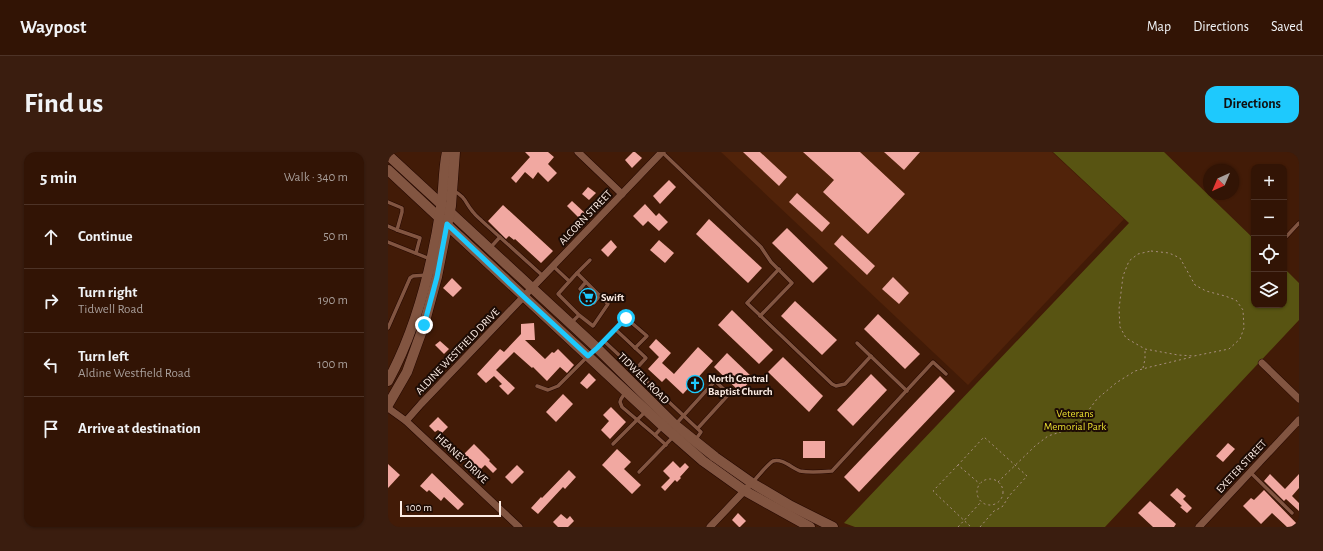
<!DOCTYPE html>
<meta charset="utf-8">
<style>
:root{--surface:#321405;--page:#3a1d0f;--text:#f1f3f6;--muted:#a89e9a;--line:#4d3327;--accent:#1ec9fd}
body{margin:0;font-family:"Alegreya Sans",sans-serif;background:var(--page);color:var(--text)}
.controls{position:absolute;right:12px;top:12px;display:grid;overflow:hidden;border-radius:8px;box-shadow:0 1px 3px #0004}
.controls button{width:36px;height:36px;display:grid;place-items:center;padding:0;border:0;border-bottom:1px solid var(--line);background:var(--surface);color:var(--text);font:20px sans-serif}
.compass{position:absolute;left:815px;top:12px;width:36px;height:36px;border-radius:50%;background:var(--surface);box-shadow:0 1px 3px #0004;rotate:224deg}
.scale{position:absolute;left:12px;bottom:10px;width:101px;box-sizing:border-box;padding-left:4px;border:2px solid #fdede5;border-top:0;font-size:11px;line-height:14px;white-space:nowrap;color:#fdede5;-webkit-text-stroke:3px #1d0c05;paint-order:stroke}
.stop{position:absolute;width:12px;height:12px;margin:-9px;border:3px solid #1ec9fd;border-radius:50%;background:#fff}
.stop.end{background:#1ec9fd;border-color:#fff;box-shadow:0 1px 4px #0008}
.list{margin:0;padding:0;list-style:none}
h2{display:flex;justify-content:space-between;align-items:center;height:52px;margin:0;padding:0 16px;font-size:17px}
h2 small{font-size:13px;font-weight:400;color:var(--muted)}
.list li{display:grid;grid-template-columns:26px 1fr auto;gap:12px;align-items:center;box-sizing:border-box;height:64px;padding:0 16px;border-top:1px solid var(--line)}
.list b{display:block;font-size:15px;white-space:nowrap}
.list p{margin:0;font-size:13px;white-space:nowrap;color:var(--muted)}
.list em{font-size:13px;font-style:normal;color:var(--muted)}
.icon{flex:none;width:22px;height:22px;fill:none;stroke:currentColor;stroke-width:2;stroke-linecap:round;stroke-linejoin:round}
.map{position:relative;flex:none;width:911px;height:375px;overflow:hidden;border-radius:12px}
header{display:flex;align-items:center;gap:24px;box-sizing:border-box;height:56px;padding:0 20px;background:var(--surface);border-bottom:1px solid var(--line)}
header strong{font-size:19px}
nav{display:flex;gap:22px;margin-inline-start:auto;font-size:14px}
.intro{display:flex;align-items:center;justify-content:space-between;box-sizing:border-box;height:96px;padding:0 24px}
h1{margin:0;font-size:28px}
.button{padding:10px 18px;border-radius:12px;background:var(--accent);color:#111;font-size:14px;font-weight:700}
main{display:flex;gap:24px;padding:0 24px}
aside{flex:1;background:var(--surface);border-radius:12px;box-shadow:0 1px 3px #0004}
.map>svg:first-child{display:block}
</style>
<header>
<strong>Waypost</strong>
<nav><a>Map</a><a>Directions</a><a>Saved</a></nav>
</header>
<div class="intro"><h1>Find us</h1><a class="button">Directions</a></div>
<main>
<aside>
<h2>5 min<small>Walk · 340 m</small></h2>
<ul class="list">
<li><svg class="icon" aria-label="ahead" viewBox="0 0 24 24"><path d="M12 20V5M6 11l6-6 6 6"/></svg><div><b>Continue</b></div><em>50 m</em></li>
<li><svg class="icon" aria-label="right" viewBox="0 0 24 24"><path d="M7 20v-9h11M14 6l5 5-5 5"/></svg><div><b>Turn right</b><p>Tidwell Road</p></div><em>190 m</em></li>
<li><svg class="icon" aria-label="left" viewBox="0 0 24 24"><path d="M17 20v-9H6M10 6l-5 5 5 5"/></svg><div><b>Turn left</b><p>Aldine Westfield Road</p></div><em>100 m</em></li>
<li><svg class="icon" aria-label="arrive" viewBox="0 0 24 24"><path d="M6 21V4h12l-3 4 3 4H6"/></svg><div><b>Arrive at destination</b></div></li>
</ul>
</aside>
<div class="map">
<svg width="911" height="375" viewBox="0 0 911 375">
<rect width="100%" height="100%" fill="#421b07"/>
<polygon fill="#51230a" points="333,0 664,0 736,67 580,233"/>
<polygon fill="#585412" points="665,0 776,0 866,87 866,153 896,153 896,116 911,131 911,168 717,375 467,375 456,371 741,71"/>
<g fill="#f1a8a1">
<polygon points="137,0 160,0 166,5 160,12 169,21 160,30 150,20 145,27 137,20 128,31 123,26 142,5"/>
<polygon points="245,0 247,0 254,6 244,16 237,8"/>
<polygon points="355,0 372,0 399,25 391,34"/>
<polygon points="415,0 472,0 517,42 480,82 435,40 446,28"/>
<polygon points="496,0 532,0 516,18"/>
<polygon points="281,28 288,35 272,52 265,44"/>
<polygon points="200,35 208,41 201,48 194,42"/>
<polygon points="409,41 442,71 434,80 401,50"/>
<polygon points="184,49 198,62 193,68 179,54"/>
<polygon points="257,52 268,64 271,61 280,70 271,79 260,69 255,74 245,64"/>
<polygon points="115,53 165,99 153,111 127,87 126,88 121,84 118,87 100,69"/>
<polygon points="321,67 374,116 360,131 308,82"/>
<polygon points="399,76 440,116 425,131 384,91"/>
<polygon points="454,83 487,114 479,123 446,92"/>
<polygon points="223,88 229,95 220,105 213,98"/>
<polygon points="271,88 286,101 277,111 262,98"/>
<polygon points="505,125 521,141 511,152 494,137"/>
<polygon points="64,126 74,136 65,145 55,136"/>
<polygon points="407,149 449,188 434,203 393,164"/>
<polygon points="344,158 385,198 371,212 330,173"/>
<polygon points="490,162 532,202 517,217 476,177"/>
<polygon points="146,171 147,188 137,188 157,207 164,200 166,201 170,197 186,213 179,221 172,215 159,229 145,215 144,216 126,200 108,218 127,236 120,243 111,234 114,232 106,224 98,231 89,222 112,197 116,200 133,182 133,172"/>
<polygon points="268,187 283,201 274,211 286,222 310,195 325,209 295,242 278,226 274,230 260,217 271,205 261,195"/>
<polygon points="52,189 61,197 56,202 47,193"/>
<polygon points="339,201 365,226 352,240 326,215"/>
<polygon points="395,205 435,244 421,260 380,220"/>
<polygon points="201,221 208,228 199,237 192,231"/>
<polygon points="483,222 499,238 465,274 449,258"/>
<polygon points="552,224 567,239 471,340 456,325"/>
<polygon points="175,242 185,252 168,270 158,260"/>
<polygon points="223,255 238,270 222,287 213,278 221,269 215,263"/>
<polygon points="50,265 60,275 54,281 50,278 47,280 41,274"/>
<rect x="415" y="289" width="22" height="17"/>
<polygon points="840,291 847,297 835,310 828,304"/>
<polygon points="86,292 102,308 101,309 109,317 105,321 97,313 90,320 74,304"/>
<polygon points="229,297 243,310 236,317 253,333 244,342 214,313"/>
<polygon points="285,309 292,316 297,311 301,315 292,325 293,326 289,330 287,328 277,339 273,335 282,326 275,319"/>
<polygon points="0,312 12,323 0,336"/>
<polygon points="129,313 136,320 124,332 117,325"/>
<polygon points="181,318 188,325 177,337 175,335 150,362 143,356 153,345 154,346"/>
<polygon points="44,321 76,352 70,358 56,345 53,349 41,338 39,340 32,334"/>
<polygon points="882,322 897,337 911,322 911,336 904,344 911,351 911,359 898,347 896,349 876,329"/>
<polygon points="789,336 798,344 795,347 804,356 799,361 792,355 794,354 782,343"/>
<polygon points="876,338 911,374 911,375 899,375 884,361 873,372 855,354 863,346 866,348"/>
<polygon points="762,349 788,372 786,375 765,375 750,361"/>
<polygon points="350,361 358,369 352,375 351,375 344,368"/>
<polygon points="173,362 179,367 182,364 186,369 180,375 170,375 165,370"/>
</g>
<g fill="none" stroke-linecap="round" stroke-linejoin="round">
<g stroke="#230700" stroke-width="4.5">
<g id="lane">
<polyline points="274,0 373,95 383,110 404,131 372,164"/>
<path d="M66 39C78 45 77 51 85 60 88 64 91 66 94 69L155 124"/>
<polyline points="0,50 14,56 14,60 9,78 32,86 28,101"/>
<polyline points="0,74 9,78"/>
<polyline points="896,87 911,71"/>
<polyline points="0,90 42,107"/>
<polyline points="102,96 112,85"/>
<polyline points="165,114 181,129"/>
<polyline points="391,117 359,151 444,232 448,234 457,232 483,204"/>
<polyline points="189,121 202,108"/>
<polyline points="192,137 198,130"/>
<polyline points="199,143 204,137"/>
<polyline points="206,151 212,143"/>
<polyline points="183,171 191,163 205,174 220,152 189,121 170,142 191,163"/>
<polyline points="0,176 22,126 25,124 39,123"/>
<polyline points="227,177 258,206 247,218"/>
<polyline points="216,189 313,280 308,287"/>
<polyline points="469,191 519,239"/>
<polyline points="209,196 238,166 259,184 247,196"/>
<polyline points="149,234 160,238 170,234 199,205"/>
<polyline points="237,241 233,247 232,250 234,255 267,283"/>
<polyline points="287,273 327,229 341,242 310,276"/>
<polyline points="275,274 267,283 278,293"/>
<polyline points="225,292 258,259"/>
<polyline points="251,320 285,285"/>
<polyline points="862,320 904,361"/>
<path d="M365 330C370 324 380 312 385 309 394 306 404 316 412 319 421 321 434 320 444 319L545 210 558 222"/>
</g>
</g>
<g stroke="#230700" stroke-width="8">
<g id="street">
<polyline points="190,0 234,42"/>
<polyline points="874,211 911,247"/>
<polyline points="0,256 18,269 131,375"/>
<polyline points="18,269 33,252 274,0"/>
<polyline points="322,375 359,336"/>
<polyline points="811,375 911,268"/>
</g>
</g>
<g stroke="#230700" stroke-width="11">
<g id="secondary">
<polyline points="0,3 209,196 287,273 327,305 364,331 403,354 445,375"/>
<polyline points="0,18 275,274 315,309 357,339 422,375"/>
<path d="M0 229C29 176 44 114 53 55 56 37 55 18 59 0"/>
<polyline points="0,253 19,220 36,173 49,125 63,54 67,0"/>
</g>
</g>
<g stroke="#a88e80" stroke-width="1" stroke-dasharray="2 3" stroke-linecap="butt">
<polygon points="763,99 781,101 792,106 807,133 818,139 837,144 848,148 855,158 856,176 852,187 841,197 806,204 790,203 757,197 738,186 732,175 731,157 735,124 741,109 750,102"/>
<polyline points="755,216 757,207 757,198"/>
<polyline points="570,313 545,339 583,375"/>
<circle cx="602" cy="340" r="13"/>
<polyline points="610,330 647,294 660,284 688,275 709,247 728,231 747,219 762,215 804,205"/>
<polyline points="570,375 593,350"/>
<polyline points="592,375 606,359 614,355 618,349 621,344 639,324 596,285 570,313 592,332"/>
</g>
<use href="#lane" stroke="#825541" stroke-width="3.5"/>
<use href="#street" stroke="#825541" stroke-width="7"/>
<use href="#secondary" stroke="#825541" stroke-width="10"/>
</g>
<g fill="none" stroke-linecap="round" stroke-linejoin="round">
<polyline stroke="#1ec9fd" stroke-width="5" points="36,173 49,125 59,72 136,145 200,204 209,196 238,166"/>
</g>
<defs>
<g id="supermarket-ring" transform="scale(0.9)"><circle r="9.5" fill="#1d0c05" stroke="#1ec9fd" stroke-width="1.5"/><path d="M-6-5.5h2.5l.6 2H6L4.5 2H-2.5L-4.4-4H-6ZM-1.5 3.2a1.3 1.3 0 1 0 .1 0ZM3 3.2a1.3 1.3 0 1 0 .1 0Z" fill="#1ec9fd"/></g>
<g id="church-ring" transform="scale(0.9)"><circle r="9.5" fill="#1d0c05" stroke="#1ec9fd" stroke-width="1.5"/><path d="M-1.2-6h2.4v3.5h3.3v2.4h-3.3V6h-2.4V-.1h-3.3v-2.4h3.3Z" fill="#1ec9fd"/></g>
</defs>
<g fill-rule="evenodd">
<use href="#supermarket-ring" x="200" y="145"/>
<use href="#church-ring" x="307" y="232"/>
</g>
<g text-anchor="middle" stroke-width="4" stroke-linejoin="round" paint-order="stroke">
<g font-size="11" fill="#fdede5" stroke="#1d0c05">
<text transform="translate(197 65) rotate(-46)" y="4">ALCORN STREET</text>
<text transform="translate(69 199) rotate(-46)" y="4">ALDINE WESTFIELD DRIVE</text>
<text transform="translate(256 226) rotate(45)" y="4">TIDWELL ROAD</text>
<text transform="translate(74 306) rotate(43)" y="4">HEANEY DRIVE</text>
<text transform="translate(853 314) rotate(-47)" y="4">EXETER STREET</text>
</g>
<g font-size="11" font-weight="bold" fill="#fdede5" stroke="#1d0c05" text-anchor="start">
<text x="213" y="149">Swift</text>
<text x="320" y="230">North Central<tspan x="320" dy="13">Baptist Church</tspan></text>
</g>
<g font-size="11" fill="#e9de30" stroke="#1d0c05">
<text x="687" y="265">Veterans<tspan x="687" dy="13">Memorial Park</tspan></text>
</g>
</g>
</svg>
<div class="controls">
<button>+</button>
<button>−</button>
<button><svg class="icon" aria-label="locate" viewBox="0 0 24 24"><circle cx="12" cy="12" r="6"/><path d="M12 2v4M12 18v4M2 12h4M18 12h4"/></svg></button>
<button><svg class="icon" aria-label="layers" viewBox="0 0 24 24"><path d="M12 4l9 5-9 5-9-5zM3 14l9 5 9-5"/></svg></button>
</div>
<svg class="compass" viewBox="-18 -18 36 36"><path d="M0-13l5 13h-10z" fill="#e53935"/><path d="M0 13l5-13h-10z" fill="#a89e9a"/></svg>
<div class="scale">100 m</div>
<div class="stop" style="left:238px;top:166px"></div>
<div class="stop end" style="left:36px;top:173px"></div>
</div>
</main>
